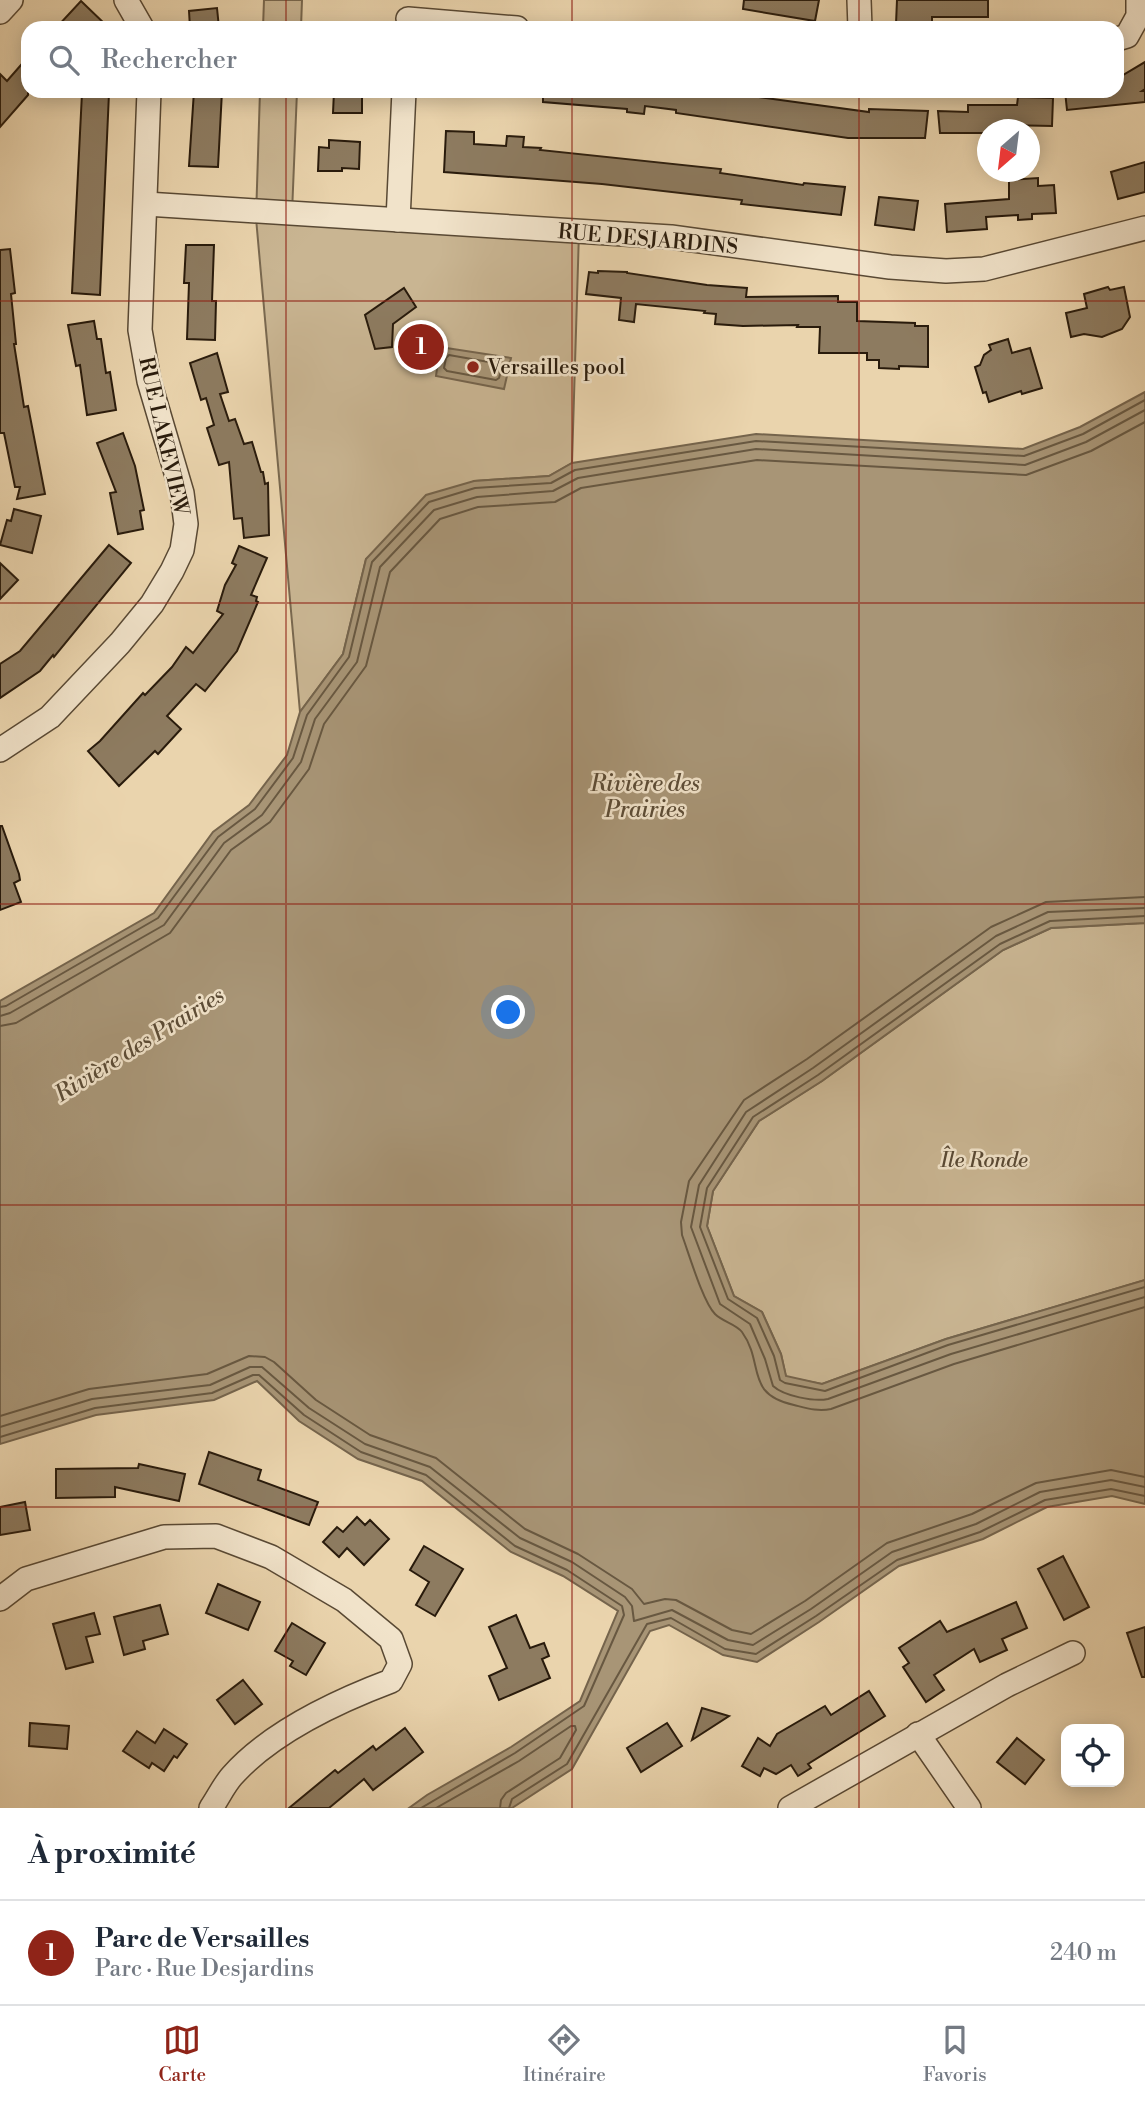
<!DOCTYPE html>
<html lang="fr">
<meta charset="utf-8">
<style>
:root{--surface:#fff;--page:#f2f2f3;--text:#1f2937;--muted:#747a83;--line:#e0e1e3;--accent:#8f2418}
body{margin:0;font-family:"Libre Bodoni",serif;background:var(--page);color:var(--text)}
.controls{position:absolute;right:21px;bottom:21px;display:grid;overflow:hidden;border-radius:14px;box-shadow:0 4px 18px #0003}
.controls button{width:63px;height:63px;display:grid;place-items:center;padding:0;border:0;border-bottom:2px solid var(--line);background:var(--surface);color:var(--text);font:35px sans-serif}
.compass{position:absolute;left:977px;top:119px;width:63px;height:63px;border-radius:50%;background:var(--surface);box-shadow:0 4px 18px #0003;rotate:208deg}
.you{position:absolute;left:509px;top:1013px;width:24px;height:24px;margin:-18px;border:5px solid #fff;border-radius:50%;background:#1a73e8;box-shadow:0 0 0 10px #1a73e833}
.badge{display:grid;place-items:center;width:46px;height:46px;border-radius:50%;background:var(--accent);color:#fff;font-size:23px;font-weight:700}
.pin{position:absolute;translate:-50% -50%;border:4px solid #fff;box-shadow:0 2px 7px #0006}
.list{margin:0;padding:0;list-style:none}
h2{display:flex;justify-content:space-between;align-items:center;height:91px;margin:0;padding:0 28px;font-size:30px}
h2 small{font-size:23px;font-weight:400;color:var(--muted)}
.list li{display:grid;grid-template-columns:46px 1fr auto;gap:21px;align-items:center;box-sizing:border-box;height:105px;padding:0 28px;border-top:2px solid var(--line)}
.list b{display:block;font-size:26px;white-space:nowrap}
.list p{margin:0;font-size:23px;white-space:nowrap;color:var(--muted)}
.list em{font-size:23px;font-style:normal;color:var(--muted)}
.icon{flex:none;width:38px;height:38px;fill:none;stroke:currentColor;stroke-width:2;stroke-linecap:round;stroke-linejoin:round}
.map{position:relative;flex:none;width:1145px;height:1808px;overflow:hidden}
.search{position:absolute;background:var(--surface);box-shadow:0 4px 18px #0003;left:21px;right:21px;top:21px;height:77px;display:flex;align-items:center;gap:18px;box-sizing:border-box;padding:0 24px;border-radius:21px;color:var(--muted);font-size:26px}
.sheet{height:196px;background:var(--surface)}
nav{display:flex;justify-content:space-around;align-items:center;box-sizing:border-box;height:98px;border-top:2px solid var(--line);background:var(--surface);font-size:19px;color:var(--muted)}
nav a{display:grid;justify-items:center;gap:4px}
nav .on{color:var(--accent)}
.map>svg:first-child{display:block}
</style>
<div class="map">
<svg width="1145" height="1808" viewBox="0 0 1145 1808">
<rect width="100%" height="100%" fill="#ead4ad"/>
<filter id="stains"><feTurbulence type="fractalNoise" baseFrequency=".00286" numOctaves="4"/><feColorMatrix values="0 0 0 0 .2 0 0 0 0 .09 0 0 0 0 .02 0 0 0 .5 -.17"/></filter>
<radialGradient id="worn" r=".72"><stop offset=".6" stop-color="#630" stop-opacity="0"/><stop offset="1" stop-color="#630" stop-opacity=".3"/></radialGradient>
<g fill="#c9b592" stroke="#79684f" stroke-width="2">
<polygon points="264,0 302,0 301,28 263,28"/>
<polygon points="260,91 297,91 292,213 579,232 572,463 549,476 474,481 366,559 343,654 300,712 256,218"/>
<polygon points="1145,923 1145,1280 946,1339 822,1384 786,1377 781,1354 762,1312 734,1296 707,1226 713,1191 759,1121 822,1081 1003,950 1051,928"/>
</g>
<g fill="#a89576" stroke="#75644c" stroke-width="2">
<polygon points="440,347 511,358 504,389 436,376"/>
<polygon points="1145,392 1145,923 1051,928 1003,950 822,1081 759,1121 713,1191 707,1226 734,1296 762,1312 781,1354 786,1376 822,1384 946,1339 1145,1280 1145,1504 1112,1496 1047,1507 983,1539 899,1566 819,1622 757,1662 723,1655 669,1625 650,1631 572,1769 512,1808 409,1808 427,1795 511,1747 580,1701 618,1611 563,1576 511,1552 422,1481 358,1459 299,1421 257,1381 214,1400 96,1415 0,1444 0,1001 154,913 213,832 249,805 287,755 300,712 343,654 366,559 426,495 474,481 549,476 572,463 756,434 1023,449 1080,427"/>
</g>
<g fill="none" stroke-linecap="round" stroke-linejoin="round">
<g stroke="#685841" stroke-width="2">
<polygon points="449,355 500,364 502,367 499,378 496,380 447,371 444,368 446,358"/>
<path d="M1145 897 1046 902 991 927 807 1059 744 1100 689 1181 681 1222 682 1235C689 1254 703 1302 715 1314 723 1322 736 1324 742 1332 765 1364 744 1394 794 1405 806 1408 818 1412 831 1409L954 1364 1145 1307"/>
<path d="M1145 908 1048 912 996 936 813 1068 746 1112 699 1185 691 1227 720 1304 750 1324 765 1359 773 1386C784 1396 814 1402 828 1399L951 1354 1145 1297"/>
<polyline points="1145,916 1050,921 1000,944 818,1075 753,1117 707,1188 700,1227 728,1299 757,1318 774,1356 780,1380 785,1383 825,1391 948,1345 1145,1287"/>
<polyline points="0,1007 6,1006 158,918 218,837 255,809 293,758 307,715 349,657 372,562 429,502 475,488 551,483 575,470 756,441 1024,456 1083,434 1145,400"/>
<polyline points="0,1016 10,1013 164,925 224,843 262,815 301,762 315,719 357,662 380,567 434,510 477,497 553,491 578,478 756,449 1025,465 1086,442 1145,410"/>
<polyline points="0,1026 16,1023 170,933 231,850 270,822 309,769 324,724 366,666 390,572 440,519 478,507 555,502 581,488 757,460 1026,475 1091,451 1145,422"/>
<polyline points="0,1416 89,1389 207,1374 249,1356 265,1357 274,1362 316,1400 370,1435 436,1458 525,1529 578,1554 632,1589 644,1604 665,1599 676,1600 732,1630 751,1634 805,1601 887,1543 972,1514 1036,1483 1111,1470 1145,1477"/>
<polyline points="0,1427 92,1399 210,1385 250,1367 262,1367 309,1408 365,1444 430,1467 520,1538 572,1562 625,1597 632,1606 634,1621 672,1610 728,1640 753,1645 811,1609 892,1552 976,1524 1040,1492 1111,1480 1145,1487"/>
<polyline points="0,1437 95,1408 212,1393 253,1375 259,1375 304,1415 361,1452 426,1475 515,1546 567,1570 622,1606 624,1615 584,1706 515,1753 421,1808"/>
<polyline points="436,1808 519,1761 571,1726 575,1726 576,1730 560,1758 506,1793 501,1800 500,1808"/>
<polyline points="509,1808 512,1799 567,1764 647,1624 671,1618 725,1649 756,1654 816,1616 897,1560 980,1532 1045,1500 1111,1489 1145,1496"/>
</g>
</g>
<g fill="#8d7b60" stroke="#291b0c" stroke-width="2">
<polygon points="744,0 819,0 815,21 743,9"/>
<polygon points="897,0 988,0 988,17 932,17 932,24 896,24"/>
<polygon points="81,1 109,28 56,28"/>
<polygon points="217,8 219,28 190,28 189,11"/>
<polygon points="28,57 28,95 0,127 0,74 7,81"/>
<polygon points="1145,62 1145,89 1142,91 1145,91 1145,102 1067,110 1065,91 1117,91 1117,76 1123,75"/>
<polygon points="194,91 222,91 218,167 189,166"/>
<polygon points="334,91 362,91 362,113 333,113"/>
<polygon points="543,91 715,91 869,112 869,109 928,111 925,138 848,138 676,113 676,110 645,106 644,114 627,112 627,109 543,102"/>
<polygon points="82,93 109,93 100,295 72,293"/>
<polygon points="1018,97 1053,98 1052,126 1002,125 1002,130 988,130 988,133 940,133 938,111 968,112 968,105 1017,105"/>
<polygon points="446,131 474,132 474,144 506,146 507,136 524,137 523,147 541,148 540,150 721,169 720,173 803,185 804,183 845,187 841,215 741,204 742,200 602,184 444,172"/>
<polygon points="329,140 360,142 359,169 342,168 342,171 318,171 319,147 329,148"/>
<polygon points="1145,162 1145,192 1118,199 1111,172"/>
<polygon points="1038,178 1038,186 1054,185 1056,213 1032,214 1032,219 1018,220 1018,215 986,217 987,229 947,232 945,204 1009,199 1009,180"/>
<polygon points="879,197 918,201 914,230 875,225"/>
<polygon points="186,245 214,245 212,301 216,301 215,340 187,339 189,283 184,283"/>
<polygon points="10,249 15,293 11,294 16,344 14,344 24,407 28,406 45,494 17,499 20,487 15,487 4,433 0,433 0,250"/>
<polygon points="598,271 627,272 627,273 707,285 747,288 746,297 838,296 838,302 857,302 857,321 915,323 915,326 928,326 928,367 899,366 899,369 879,368 879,360 867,360 867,353 819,353 820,327 797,327 798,325 743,326 715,324 716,314 704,313 705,311 636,304 634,322 619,320 621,298 586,294 589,272 598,273"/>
<polygon points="1108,287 1110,290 1124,287 1130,317 1122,329 1102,337 1084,334 1071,337 1066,313 1087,308 1084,294"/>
<polygon points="404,288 416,307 393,324 392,347 375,349 365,315"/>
<polygon points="94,321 97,339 101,339 106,373 110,372 116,410 87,415 80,365 76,366 68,325"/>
<polygon points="1008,339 1012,353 1030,348 1042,388 1022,394 1021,391 989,402 986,392 983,393 975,367 980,365 984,355 991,350 989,345"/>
<polygon points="217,353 228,392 220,394 229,421 235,419 244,444 252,442 261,472 263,472 265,484 268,483 269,535 244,538 242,518 234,519 229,462 219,465 207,428 214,425 206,398 201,400 190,363"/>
<polygon points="123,433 135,466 144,510 140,511 143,529 118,534 110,493 116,492 97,443"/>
<polygon points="14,509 41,516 32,553 0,545 7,520 11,521"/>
<polygon points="109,545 131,563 54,657 53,655 40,671 0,698 0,664 20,651"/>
<polygon points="239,546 267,558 251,595 257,597 256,601 258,602 237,651 205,691 196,684 167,716 181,729 158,754 155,751 119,786 88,751 100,741 143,693 145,695 172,667 186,647 193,653 223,614 217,611 225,585 236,565 232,563"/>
<polygon points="0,563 18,580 0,599"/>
<polygon points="0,826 2,826 19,874 20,880 14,883 21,902 0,910"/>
<polygon points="209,1452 261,1470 258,1480 318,1502 309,1525 199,1484"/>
<polygon points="139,1464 185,1474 179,1501 115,1487 115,1497 56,1498 56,1469 138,1468"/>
<polygon points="25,1502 30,1530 0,1535 0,1507"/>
<polygon points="357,1517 365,1525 370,1520 389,1539 364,1565 347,1548 339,1557 323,1542 337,1527 343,1532"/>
<polygon points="424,1546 463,1569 435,1616 416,1605 429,1582 410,1570"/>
<polygon points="1063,1556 1089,1607 1064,1620 1038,1569"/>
<polygon points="218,1584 260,1602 248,1630 206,1613"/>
<polygon points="1016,1602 1027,1628 1002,1639 1007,1650 980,1662 974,1649 934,1675 944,1690 926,1702 903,1667 909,1663 899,1648 940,1621 947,1632"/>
<polygon points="160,1605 168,1634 143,1641 145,1649 124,1655 114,1617"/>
<polygon points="94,1613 100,1634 86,1637 93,1662 66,1669 53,1624"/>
<polygon points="516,1615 530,1648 544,1643 549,1656 542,1659 550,1678 499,1700 489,1676 507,1668 489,1627"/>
<polygon points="292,1623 325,1643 306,1675 290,1666 293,1661 275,1651"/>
<polygon points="1145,1627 1145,1677 1142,1677 1127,1633"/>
<polygon points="243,1680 262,1704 235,1724 217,1700"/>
<polygon points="869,1691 885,1716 808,1764 811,1768 798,1776 791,1765 776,1774 764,1768 760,1776 742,1766 758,1738 770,1746 777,1734 825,1706 831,1715"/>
<polygon points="702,1708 729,1716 692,1740"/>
<polygon points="30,1723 69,1726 67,1749 29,1746"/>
<polygon points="667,1723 682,1746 641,1772 627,1748"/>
<polygon points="405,1728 423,1752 373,1790 364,1779 329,1808 289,1808 335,1770 338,1773 373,1746 376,1750"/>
<polygon points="164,1729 187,1744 177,1758 174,1756 164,1771 152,1763 149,1768 123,1751 137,1731 155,1743"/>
<polygon points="1017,1738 1044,1760 1025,1784 997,1762"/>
</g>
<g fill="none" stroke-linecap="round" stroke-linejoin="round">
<g stroke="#594934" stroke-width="26">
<g id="minor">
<polyline points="126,0 142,28"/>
<polyline points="859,0 860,28"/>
<polyline points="0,12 11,0"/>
<polyline points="408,19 517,28"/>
<polyline points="1117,39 1127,36 1138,16 1138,0"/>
<polyline points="146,204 671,237 890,267 946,271 984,269 1145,228"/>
<polyline points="398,220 404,91"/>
<polyline points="0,750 50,717 120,643 152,604 172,571 182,550 186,524 182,493 149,381 140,330 149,91"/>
<path d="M0 1599 26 1579 164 1537 216 1536 271 1557 344 1600 391 1639 400 1664 391 1681C338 1701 270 1733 232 1776 224 1785 218 1798 211 1808"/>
<polyline points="918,1734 969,1808"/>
<polyline points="790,1808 1007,1685 1073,1653"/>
</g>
</g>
<use href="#minor" stroke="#f1e3ca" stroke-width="23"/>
</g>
<path fill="none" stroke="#8f2418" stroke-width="2" stroke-opacity="0.55" d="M286 0V28M572 0V28M859 0V28M286 91V1808M572 91V1808M859 91V1808M0 301H1145M0 603H1145M0 904H1145M0 1205H1145M0 1507H1145"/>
<circle fill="#8f2418" stroke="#f1e3ca" stroke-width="2.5" cx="473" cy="367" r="7"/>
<g text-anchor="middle" stroke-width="5" stroke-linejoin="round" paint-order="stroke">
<g font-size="21" fill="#291b0c" stroke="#f1e3ca">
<text transform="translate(648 239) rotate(5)" y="7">RUE DESJARDINS</text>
<text transform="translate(164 436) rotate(77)" y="7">RUE LAKEVIEW</text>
</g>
<g font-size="21" fill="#291b0c" stroke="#f1e3ca" text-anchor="start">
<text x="487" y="374">Versailles pool</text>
</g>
<g font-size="21" font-style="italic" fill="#594934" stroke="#f1e3ca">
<text x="984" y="1167">Île Ronde</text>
</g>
<g font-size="23" font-style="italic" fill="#5c4c36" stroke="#f1e3ca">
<text x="645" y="791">Rivière des<tspan x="645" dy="26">Prairies</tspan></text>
<text transform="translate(139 1044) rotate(-32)" y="8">Rivière des Prairies</text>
</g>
</g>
<rect width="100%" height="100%" filter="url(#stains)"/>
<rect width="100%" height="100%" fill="url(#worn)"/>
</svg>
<div class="controls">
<button><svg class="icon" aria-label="locate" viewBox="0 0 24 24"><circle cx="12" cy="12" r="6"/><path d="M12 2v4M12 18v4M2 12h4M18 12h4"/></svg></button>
</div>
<svg class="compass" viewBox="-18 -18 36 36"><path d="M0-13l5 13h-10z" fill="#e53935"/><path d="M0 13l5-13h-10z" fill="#747a83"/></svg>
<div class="you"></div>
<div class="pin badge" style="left:421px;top:347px">1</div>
<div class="search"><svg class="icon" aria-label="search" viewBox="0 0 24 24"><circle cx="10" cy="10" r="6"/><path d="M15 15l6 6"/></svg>Rechercher</div>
</div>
<section class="sheet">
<h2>À proximité<small></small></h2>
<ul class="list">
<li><span class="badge">1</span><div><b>Parc de Versailles</b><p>Parc · Rue Desjardins</p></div><em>240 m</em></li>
</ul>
</section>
<nav>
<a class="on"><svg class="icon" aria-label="map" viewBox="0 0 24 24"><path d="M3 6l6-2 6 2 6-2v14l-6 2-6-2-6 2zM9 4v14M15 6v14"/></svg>Carte</a>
<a><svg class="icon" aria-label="directions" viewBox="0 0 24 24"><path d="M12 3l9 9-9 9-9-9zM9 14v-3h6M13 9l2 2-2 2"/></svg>Itinéraire</a>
<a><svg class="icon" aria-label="saved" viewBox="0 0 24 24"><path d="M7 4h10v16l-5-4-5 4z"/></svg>Favoris</a>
</nav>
